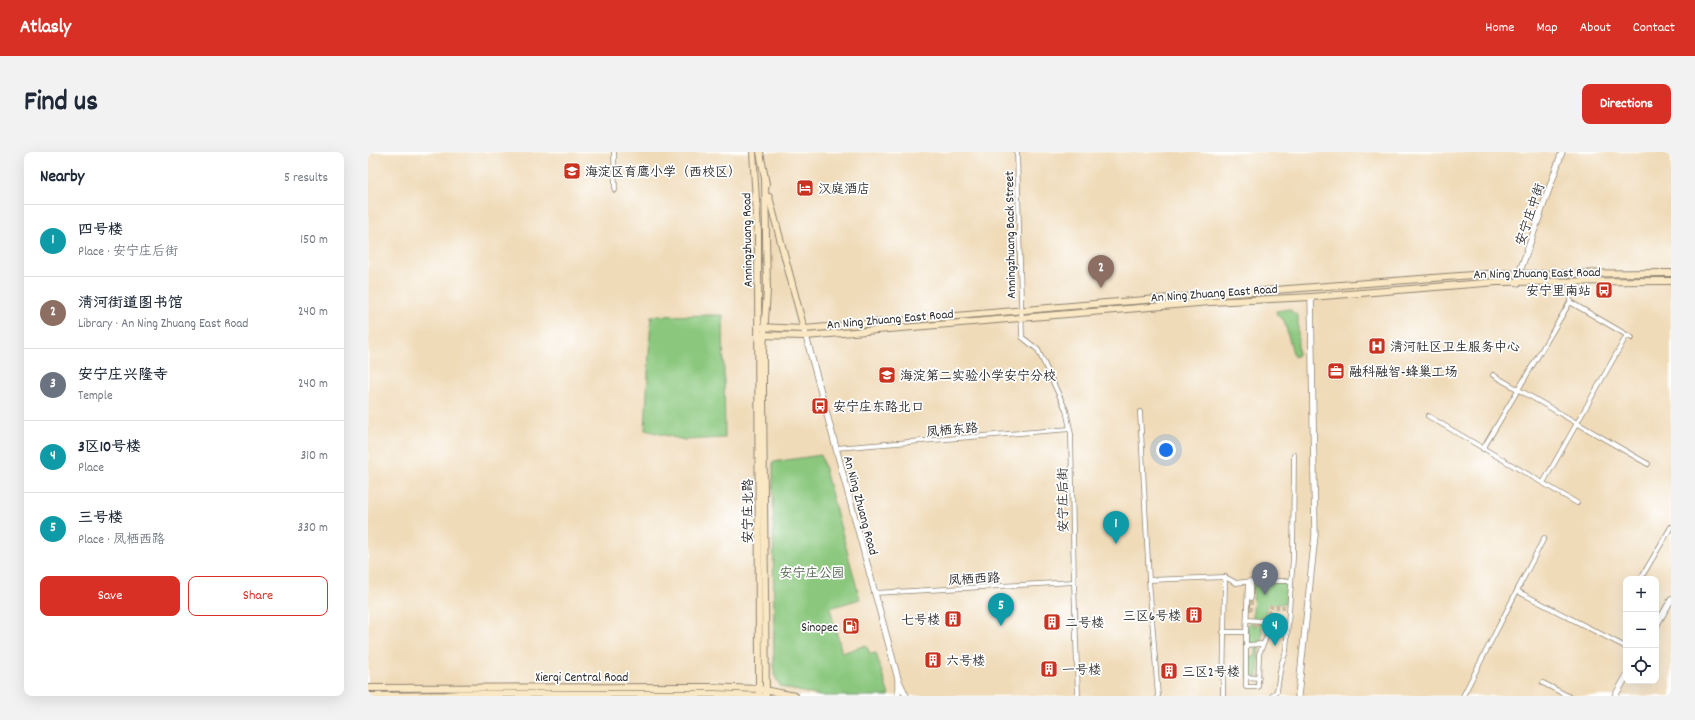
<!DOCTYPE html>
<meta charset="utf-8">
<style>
:root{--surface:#fff;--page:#f2f2f3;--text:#1f2937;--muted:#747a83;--line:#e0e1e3;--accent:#d93025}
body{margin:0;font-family:Dekko,"LXGW WenKai TC",sans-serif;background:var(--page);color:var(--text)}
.controls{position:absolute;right:12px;bottom:12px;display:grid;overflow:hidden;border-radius:8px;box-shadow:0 4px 16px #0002}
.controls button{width:36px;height:36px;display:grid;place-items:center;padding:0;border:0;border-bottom:1px solid var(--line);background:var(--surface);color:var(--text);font:20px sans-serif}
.you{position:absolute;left:798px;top:298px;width:14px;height:14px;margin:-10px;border:3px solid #fff;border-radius:50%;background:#1a73e8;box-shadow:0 0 0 6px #1a73e833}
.badge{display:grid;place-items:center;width:26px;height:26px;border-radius:50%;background:var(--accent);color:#fff;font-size:13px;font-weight:700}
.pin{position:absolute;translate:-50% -33px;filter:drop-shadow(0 1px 2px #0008)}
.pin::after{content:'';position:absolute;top:21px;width:14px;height:12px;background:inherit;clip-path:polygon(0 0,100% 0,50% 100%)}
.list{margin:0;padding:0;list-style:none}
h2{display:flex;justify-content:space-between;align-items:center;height:52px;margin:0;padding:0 16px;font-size:17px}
h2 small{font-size:13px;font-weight:400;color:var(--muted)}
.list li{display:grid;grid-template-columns:26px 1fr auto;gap:12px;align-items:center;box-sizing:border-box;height:72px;padding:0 16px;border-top:1px solid var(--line)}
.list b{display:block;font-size:15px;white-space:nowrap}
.list p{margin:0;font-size:13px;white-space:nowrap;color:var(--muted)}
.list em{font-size:13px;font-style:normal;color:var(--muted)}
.actions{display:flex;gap:8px;padding:12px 16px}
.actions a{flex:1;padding:9px 0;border:1px solid var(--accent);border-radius:8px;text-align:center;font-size:14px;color:var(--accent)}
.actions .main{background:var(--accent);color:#fff}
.icon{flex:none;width:22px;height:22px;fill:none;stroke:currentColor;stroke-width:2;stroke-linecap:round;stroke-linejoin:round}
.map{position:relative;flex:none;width:1303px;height:544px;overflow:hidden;border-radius:8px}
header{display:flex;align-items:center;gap:24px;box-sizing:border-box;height:56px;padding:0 20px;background:var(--accent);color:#fff}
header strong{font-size:19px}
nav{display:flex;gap:22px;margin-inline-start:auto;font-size:14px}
.intro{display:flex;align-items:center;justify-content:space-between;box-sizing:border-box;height:96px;padding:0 24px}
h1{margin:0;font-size:28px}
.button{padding:10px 18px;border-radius:8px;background:var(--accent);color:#fff;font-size:14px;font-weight:700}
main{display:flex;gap:24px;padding:0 24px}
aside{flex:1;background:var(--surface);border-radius:8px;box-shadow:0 4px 16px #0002}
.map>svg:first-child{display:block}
</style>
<header>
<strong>Atlasly</strong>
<nav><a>Home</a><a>Map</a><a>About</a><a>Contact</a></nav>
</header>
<div class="intro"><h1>Find us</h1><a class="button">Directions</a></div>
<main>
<aside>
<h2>Nearby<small>5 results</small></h2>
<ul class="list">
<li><span class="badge" style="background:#0f9aa8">1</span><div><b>四号楼</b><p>Place · 安宁庄后街</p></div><em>150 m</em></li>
<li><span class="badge" style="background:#8d6e63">2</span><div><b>清河街道图书馆</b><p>Library · An Ning Zhuang East Road</p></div><em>240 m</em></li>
<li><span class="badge" style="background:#6b7280">3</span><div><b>安宁庄兴隆寺</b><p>Temple</p></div><em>240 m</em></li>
<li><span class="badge" style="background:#0f9aa8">4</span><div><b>3区10号楼</b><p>Place</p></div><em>310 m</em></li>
<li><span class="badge" style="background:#0f9aa8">5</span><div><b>三号楼</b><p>Place · 凤栖西路</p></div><em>330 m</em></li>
</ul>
<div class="actions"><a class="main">Save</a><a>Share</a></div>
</aside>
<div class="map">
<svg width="1303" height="544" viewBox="0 0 1303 544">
<rect width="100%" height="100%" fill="#fff"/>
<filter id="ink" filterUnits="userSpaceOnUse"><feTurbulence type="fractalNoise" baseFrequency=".025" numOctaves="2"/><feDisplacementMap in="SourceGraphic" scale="8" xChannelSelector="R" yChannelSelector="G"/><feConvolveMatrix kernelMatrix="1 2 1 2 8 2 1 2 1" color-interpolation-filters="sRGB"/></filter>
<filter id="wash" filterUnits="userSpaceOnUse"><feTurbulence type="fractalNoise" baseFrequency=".012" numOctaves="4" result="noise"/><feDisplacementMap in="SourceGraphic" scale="16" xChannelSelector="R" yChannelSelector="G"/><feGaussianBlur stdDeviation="0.9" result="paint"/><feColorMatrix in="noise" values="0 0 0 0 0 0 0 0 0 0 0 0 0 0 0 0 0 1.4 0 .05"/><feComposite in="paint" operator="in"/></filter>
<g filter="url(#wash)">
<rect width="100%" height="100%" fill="#f0dbb9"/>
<g fill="#8bc87e" stroke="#5b7a54">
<polygon points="921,157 930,164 930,203 926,205 916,168 909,163 908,159"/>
<polygon points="355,163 357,286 316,288 277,278 283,164"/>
<polygon points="453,303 492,447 462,456 474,501 498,493 502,502 508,501 521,544 452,544 413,535 406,523 405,310"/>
<polygon points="886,429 920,430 919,452 901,452 898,456 898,467 885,467"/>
<polygon points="883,470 885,471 886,474 887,474 887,470 894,470 894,492 880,492 879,473"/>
<polygon points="880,494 881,494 881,505 888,504 888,494 891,494 890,525 880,524"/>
</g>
</g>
<g filter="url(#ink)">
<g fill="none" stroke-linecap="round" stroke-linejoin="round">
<g stroke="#c9b89d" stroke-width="4" stroke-dasharray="4 2" stroke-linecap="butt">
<polyline points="883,459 883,446"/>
<polyline points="900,462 903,455 917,455"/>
<polyline points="886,473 890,473"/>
</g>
<g stroke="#8e8372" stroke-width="5.5">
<g id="minor">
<polyline points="246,0 247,38"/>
<polyline points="649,0 654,185 670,198 698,258 703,282 706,430 710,544"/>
<polyline points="1202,150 1264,186"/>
<polyline points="1125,223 1280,312"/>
<polyline points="772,260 781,428 790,544"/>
<polyline points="1060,264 1209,351"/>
<polyline points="468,296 702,277"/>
<polyline points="1115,297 1202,150 1203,130"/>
<polyline points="1175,331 1259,183"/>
<polyline points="1273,426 1303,375"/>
<polyline points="781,428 857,425 868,431 884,429 923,429"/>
<polyline points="1149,439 1258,495"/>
<polyline points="507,441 706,430"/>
<polyline points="883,446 883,429"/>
<polyline points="855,480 878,480 878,535 890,535 891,502 899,484 900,477 894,469 879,468"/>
<polyline points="878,480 880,430"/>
<polyline points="878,493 895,492"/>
<polyline points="878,525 891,526"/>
<polyline points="1175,531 1200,544"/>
<polyline points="855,544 857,425"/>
<polyline points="904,544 909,539 913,513 918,499 925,406 926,303"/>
<polyline points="1095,544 1176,386"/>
</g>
</g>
<g stroke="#8e8372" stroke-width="7">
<g id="tertiary">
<polyline points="1150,131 1151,122 1194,0"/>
<polyline points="436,177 530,527 538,544"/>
<polyline points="1288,474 1303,448"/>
<polyline points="530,529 530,544"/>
<polyline points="930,544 947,383 943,145"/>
<polyline points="1247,544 1258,525"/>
</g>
</g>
<g stroke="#8e8372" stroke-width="8">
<g id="secondary">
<polyline points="385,0 390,80 391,544"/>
<polyline points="392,0 398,32"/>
<polyline points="397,28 399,138 395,199 395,242 398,544"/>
<polyline points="401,45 436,177"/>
<polyline points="390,175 436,177 738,151 1131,121 1151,122 1303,121"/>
<polyline points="390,183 438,184 842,150 943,145 1129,130 1303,129"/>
<polyline points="0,536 340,535 391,537 427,544"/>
<polyline points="0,544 78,543 91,542 347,542 393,544"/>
</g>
</g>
<use href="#minor" stroke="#fff" stroke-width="4"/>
<use href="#tertiary" stroke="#fff" stroke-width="5.5"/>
<use href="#secondary" stroke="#fae7c3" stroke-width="6"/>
</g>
</g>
<defs>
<g id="school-square" transform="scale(0.9)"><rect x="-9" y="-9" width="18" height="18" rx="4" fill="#c8321e" stroke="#fff"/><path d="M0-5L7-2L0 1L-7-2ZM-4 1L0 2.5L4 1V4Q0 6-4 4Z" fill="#fff"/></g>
<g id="hotel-square" transform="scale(0.9)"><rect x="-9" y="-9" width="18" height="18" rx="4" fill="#c8321e" stroke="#fff"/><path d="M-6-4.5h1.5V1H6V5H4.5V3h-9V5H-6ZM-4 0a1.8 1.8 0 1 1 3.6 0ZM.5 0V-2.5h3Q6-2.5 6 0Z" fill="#fff"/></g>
<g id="bus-square" transform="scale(0.9)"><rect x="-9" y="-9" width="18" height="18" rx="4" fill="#c8321e" stroke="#fff"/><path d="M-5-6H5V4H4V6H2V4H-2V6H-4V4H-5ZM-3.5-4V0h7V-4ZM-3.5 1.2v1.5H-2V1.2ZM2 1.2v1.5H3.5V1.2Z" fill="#fff"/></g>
<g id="hospital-square" transform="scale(0.9)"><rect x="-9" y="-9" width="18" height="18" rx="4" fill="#c8321e" stroke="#fff"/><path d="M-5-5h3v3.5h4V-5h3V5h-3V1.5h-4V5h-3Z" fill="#fff"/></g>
<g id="office-square" transform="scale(0.9)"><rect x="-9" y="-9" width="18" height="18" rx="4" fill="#c8321e" stroke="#fff"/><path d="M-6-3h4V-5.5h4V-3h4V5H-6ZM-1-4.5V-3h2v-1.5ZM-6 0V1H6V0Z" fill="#fff"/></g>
<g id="building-square" transform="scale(0.9)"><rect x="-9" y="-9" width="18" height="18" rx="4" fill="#c8321e" stroke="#fff"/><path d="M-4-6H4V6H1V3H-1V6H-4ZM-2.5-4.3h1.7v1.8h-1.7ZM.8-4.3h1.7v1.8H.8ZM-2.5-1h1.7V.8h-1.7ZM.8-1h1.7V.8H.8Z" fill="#fff"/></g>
<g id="fuel-square" transform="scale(0.9)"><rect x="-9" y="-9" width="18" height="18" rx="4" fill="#c8321e" stroke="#fff"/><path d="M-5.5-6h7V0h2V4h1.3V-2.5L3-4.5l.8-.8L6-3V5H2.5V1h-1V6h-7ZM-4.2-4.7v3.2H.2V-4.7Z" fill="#fff"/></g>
</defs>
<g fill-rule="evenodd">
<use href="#school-square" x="204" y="19"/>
<use href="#hotel-square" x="437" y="36"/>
<use href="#bus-square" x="1236" y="138"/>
<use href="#hospital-square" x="1009" y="194"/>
<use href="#office-square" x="968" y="219"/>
<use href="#school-square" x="519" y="223"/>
<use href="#bus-square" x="452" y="254"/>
<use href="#building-square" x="826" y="463"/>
<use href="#building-square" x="585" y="467"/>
<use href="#building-square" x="684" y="470"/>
<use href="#fuel-square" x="483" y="474"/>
<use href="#building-square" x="565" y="508"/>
<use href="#building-square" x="681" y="517"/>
<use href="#building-square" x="801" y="519"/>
</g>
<g text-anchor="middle" stroke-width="3.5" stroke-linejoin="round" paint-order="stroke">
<g font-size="13" fill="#2b2b2b" stroke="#fff" text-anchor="start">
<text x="217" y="24">海淀区育鹰小学（西校区）</text>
<text x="450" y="41">汉庭酒店</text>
<text x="1223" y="143" text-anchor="end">安宁里南站</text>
<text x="1022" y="199">清河社区卫生服务中心</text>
<text x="981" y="224">融科融智-蜂巢工场</text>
<text x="532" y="228">海淀第二实验小学安宁分校</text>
<text x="465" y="259">安宁庄东路北口</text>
<text x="813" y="468" text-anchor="end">三区6号楼</text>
<text x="572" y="472" text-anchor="end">七号楼</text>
<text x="697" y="475">二号楼</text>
<text x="470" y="479" text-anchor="end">Sinopec</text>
<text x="578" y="513">六号楼</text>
<text x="694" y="522">一号楼</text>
<text x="814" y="524">三区2号楼</text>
</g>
<g font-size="13" fill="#2b2b2b" stroke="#fff">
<text transform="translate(1161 62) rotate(-71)" y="5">安宁庄中街</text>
<text transform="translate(641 83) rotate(-91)" y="5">Anningzhuang Back Street</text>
<text transform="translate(378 88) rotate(-91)" y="5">Anningzhuang Road</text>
<text transform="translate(1169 120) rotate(-1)" y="5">An Ning Zhuang East Road</text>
<text transform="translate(846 140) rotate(-4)" y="5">An Ning Zhuang East Road</text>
<text transform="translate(522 166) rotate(-5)" y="5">An Ning Zhuang East Road</text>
<text transform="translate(584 277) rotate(-5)" y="5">凤栖东路</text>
<text transform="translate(694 348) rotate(-91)" y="5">安宁庄后街</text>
<text transform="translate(494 353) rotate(75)" y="5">An Ning Zhuang Road</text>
<text transform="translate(379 359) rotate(-90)" y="5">安宁庄北路</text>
<text transform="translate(606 426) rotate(-3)" y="5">凤栖西路</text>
<text x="214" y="529">Xierqi Central Road</text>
</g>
<g font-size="13" fill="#4d6248" stroke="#fff">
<text x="444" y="425">安宁庄公园</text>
</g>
</g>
</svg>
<div class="controls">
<button>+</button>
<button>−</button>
<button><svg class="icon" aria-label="locate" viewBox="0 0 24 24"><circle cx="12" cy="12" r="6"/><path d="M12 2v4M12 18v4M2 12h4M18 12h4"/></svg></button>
</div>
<div class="you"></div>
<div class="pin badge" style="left:748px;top:392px;background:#0f9aa8">1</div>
<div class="pin badge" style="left:733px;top:136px;background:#8d6e63">2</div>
<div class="pin badge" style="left:897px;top:443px;background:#6b7280">3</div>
<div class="pin badge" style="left:907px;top:494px;background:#0f9aa8">4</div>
<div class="pin badge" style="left:633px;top:474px;background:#0f9aa8">5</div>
</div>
</main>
